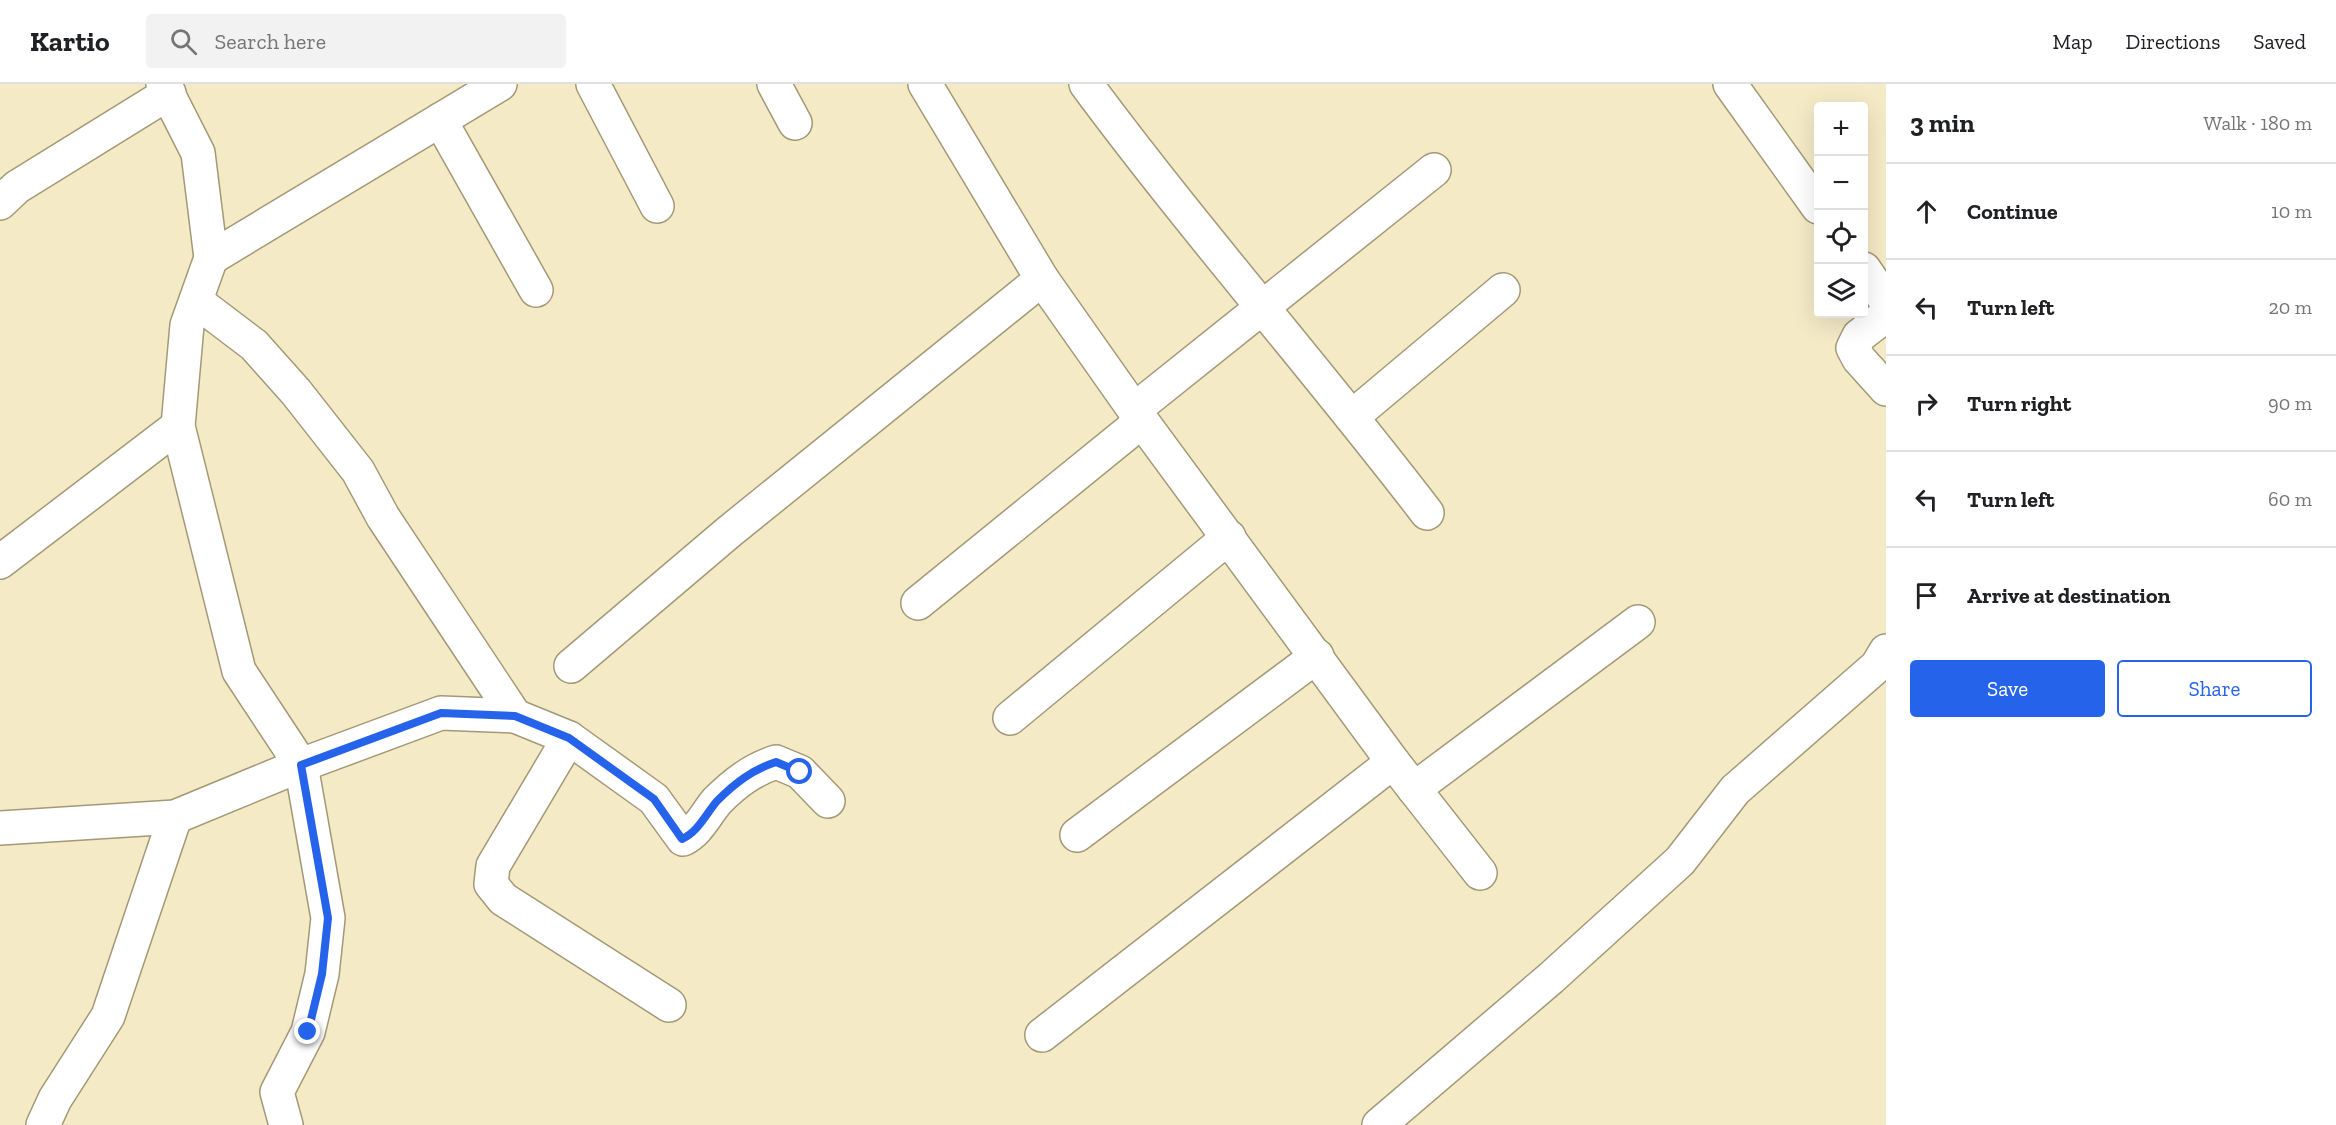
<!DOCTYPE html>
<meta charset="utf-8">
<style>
:root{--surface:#fff;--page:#f2f2f2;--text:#202124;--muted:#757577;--line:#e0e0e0;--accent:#2563eb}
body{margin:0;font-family:"Zilla Slab",serif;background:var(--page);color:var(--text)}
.controls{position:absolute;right:18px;top:18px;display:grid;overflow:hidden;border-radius:6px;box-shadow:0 6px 24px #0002}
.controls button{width:54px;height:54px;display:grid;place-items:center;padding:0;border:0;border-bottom:2px solid var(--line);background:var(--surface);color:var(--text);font:30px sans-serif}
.stop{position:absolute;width:18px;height:18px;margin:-14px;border:4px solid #2563eb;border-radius:50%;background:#fff}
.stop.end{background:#2563eb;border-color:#fff;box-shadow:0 2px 6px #0008}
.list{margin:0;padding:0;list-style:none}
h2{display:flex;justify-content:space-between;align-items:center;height:78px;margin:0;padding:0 24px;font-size:26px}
h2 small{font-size:20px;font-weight:400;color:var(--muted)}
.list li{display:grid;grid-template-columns:39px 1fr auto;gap:18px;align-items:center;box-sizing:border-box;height:96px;padding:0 24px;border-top:2px solid var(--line)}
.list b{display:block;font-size:22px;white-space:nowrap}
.list em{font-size:20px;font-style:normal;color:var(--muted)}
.actions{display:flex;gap:12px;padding:18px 24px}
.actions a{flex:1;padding:14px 0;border:2px solid var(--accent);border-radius:6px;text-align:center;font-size:21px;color:var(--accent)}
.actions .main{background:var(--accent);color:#fff}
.icon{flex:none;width:33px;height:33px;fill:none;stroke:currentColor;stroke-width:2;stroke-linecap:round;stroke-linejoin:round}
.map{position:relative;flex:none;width:1886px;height:1041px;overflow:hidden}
header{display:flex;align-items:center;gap:36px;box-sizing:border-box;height:84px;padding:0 30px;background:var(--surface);border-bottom:2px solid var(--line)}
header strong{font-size:28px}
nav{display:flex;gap:33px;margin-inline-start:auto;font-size:21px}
.search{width:420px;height:54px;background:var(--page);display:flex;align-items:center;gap:15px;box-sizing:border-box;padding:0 21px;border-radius:6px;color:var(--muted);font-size:22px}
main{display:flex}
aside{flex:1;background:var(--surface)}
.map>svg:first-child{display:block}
</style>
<header>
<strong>Kartio</strong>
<div class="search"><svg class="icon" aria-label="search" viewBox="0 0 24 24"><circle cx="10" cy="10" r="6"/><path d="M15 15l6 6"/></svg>Search here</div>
<nav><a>Map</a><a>Directions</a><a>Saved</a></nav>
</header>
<main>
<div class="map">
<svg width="1886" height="1041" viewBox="0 0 1886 1041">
<rect width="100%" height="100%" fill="#f5eac6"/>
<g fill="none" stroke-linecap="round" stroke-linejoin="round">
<g stroke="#a39977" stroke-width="36">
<g id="minor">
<polyline points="163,0 198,69 211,174 187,241 178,342 239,587 301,681 328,834 322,890 308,948 277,1008 286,1041"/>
<polyline points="593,0 657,122"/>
<polyline points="774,0 795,39"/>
<polyline points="925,0 1042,195 1142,337 1393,678 1480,789"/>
<path d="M1086 0C1195 147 1316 284 1427 429"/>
<polyline points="1730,0 1818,123"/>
<polyline points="440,36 536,206"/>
<polyline points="0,119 17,103 169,9"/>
<polyline points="211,174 500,0"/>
<polyline points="1864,185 1886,217"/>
<path d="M196 217 254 261 296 308 358 387 383 433 515 632 569 654 654 715 683 755C698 748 706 730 717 717 735 699 752 686 776 678L800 688 828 717"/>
<polyline points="1886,231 1859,252 1853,264 1859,275 1886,305"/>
<polyline points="1134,326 1434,86"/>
<polyline points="1353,332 1503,206"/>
<polyline points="0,478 178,342"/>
<polyline points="918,519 1142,337"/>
<polyline points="571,582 730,447 1042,195"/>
<polyline points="1010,634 1229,453"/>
<polyline points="569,654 493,782 491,800 503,815 669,921"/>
<polyline points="1414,705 1638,538"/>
<polyline points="0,744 175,733 301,681 441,629 515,632"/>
<polyline points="1077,751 1317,572"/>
<polyline points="1042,951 1393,678"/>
<polyline points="43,1041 55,1015 108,932 175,733"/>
<polyline points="1379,1041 1551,894 1680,777 1735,706 1877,582 1886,567"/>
</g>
</g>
<use href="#minor" stroke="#fff" stroke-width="33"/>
</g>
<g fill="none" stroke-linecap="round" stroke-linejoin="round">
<path stroke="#2563eb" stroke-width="8" d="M308 948 322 890 328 834 301 681 441 629 515 632 569 654 654 715 682 755C698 748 706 730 717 717 735 699 752 686 776 678L800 688"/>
</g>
</svg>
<div class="controls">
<button>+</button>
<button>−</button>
<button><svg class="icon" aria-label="locate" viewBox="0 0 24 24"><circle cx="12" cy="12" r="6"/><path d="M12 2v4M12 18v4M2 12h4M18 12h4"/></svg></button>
<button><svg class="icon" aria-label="layers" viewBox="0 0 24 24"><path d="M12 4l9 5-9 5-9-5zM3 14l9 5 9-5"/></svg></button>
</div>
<div class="stop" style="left:800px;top:688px"></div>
<div class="stop end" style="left:308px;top:948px"></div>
</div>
<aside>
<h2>3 min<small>Walk · 180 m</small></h2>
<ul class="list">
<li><svg class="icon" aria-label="ahead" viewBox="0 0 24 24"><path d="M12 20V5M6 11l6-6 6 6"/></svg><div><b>Continue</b></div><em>10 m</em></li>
<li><svg class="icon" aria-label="left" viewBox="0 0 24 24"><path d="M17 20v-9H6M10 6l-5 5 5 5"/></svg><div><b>Turn left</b></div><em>20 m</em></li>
<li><svg class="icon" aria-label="right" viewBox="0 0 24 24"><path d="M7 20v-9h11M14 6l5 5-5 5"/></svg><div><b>Turn right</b></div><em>90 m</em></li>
<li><svg class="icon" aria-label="left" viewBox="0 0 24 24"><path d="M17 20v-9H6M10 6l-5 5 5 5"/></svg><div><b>Turn left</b></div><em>60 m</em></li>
<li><svg class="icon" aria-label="arrive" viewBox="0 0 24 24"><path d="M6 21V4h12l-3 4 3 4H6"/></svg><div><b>Arrive at destination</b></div></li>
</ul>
<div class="actions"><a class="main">Save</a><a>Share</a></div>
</aside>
</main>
